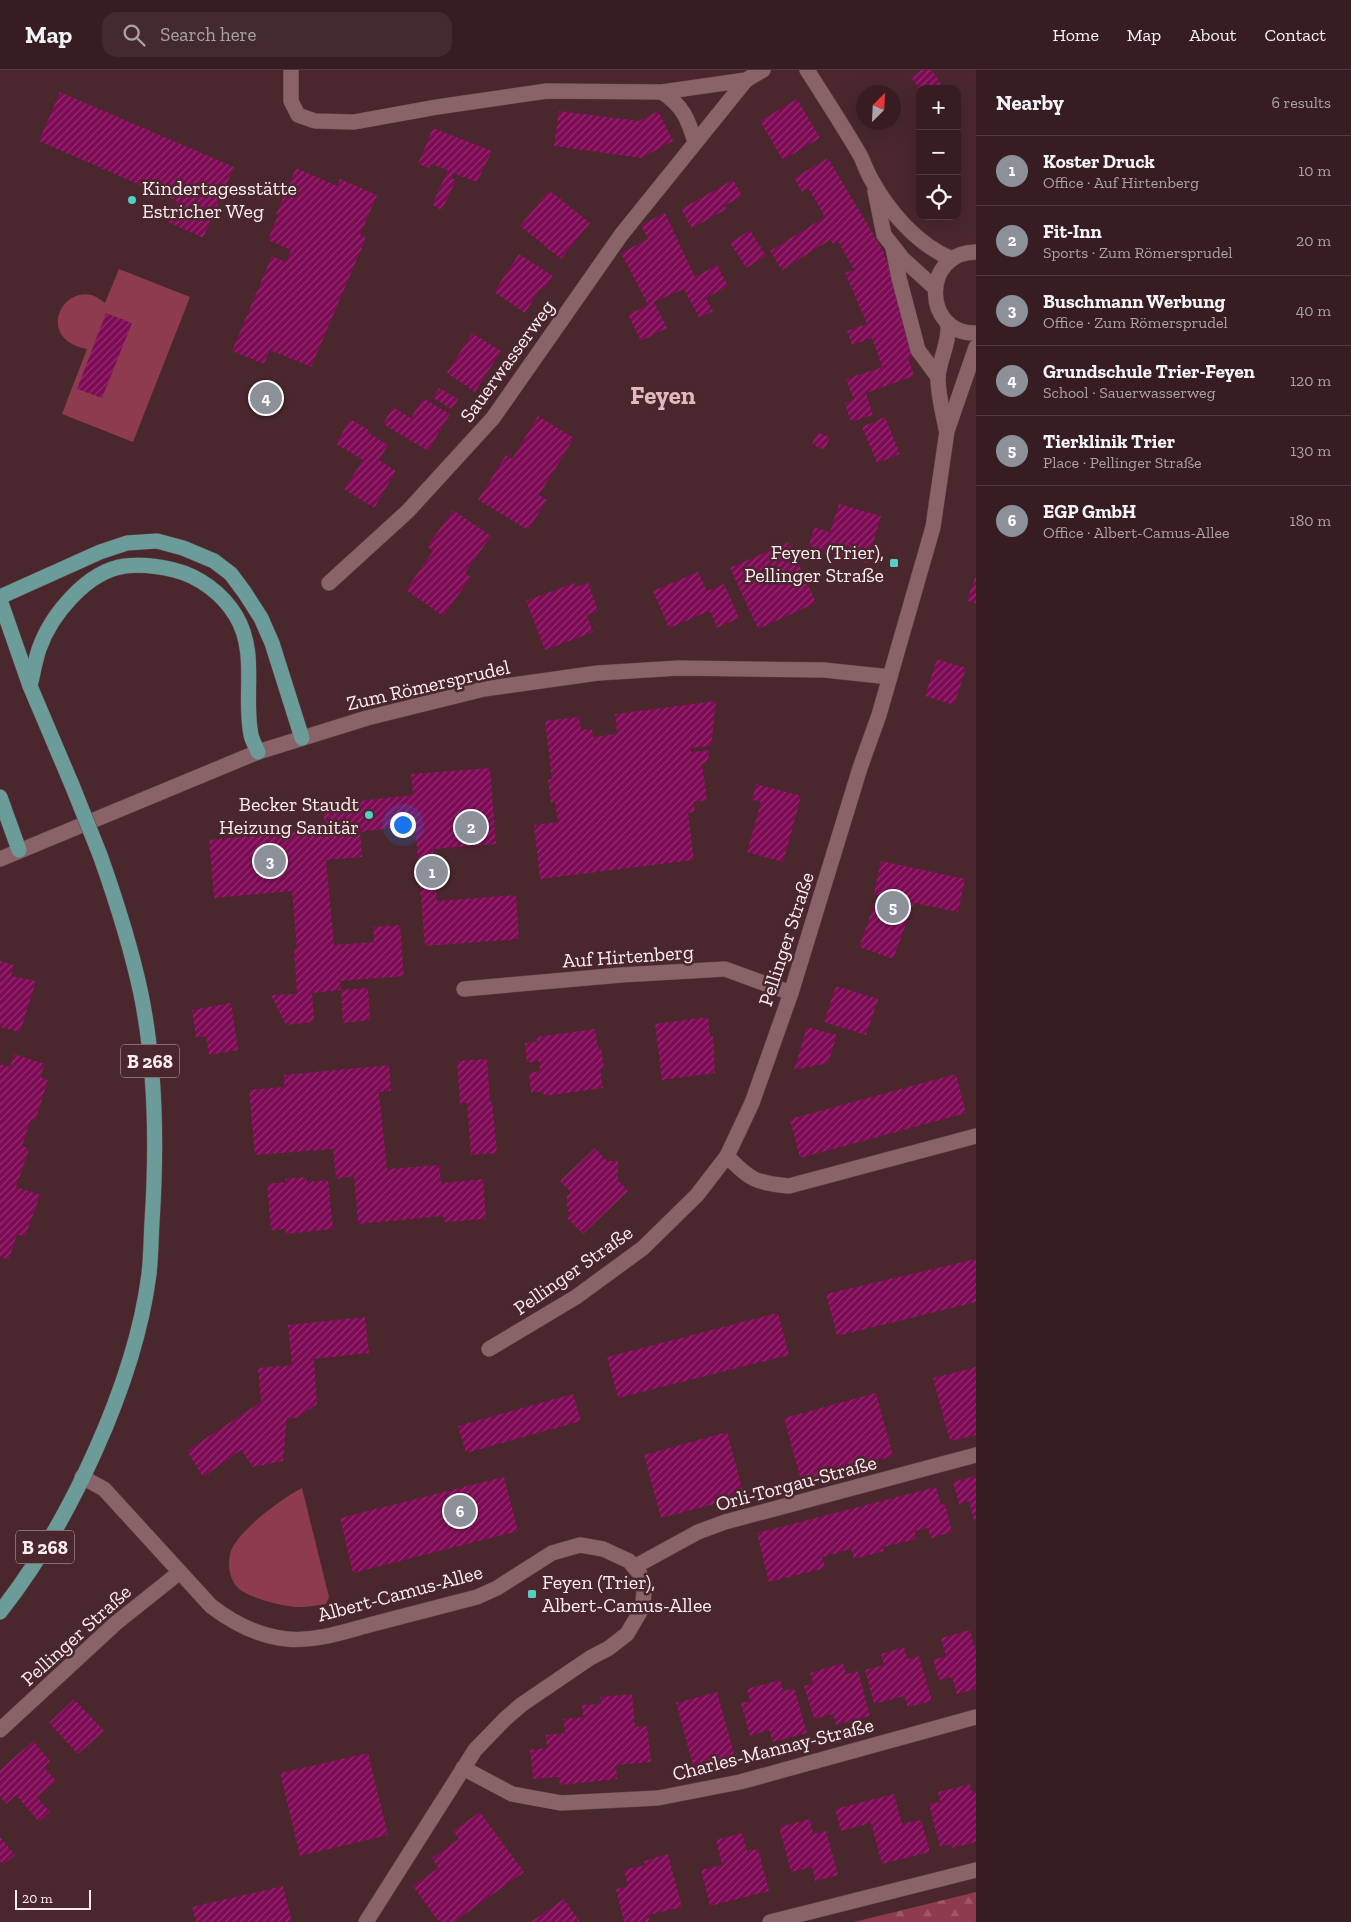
<!DOCTYPE html>
<meta charset="utf-8">
<style>
:root{--surface:#371d22;--page:#422a2f;--text:#f1f3f6;--muted:#aaa2a5;--line:#513b40;--accent:#8c9099}
body{margin:0;font-family:"Zilla Slab",serif;background:var(--page);color:var(--text)}
.controls{position:absolute;right:15px;top:15px;display:grid;overflow:hidden;border-radius:10px;box-shadow:0 5px 20px #0002}
.controls button{width:45px;height:45px;display:grid;place-items:center;padding:0;border:0;border-bottom:1px solid var(--line);background:var(--surface);color:var(--text);font:25px sans-serif}
.compass{position:absolute;left:856px;top:15px;width:45px;height:45px;border-radius:50%;background:var(--surface);box-shadow:0 5px 20px #0002;rotate:24deg}
.scale{position:absolute;left:15px;bottom:12px;width:76px;box-sizing:border-box;padding-left:5px;border:2px solid #fceef0;border-top:0;font-size:14px;line-height:18px;white-space:nowrap;color:#fceef0;-webkit-text-stroke:4px #49272d;paint-order:stroke}
.you{position:absolute;left:402px;top:754px;width:18px;height:18px;margin:-12px;border:4px solid #fff;border-radius:50%;background:#1a73e8;box-shadow:0 0 0 8px #1a73e833}
.badge{display:grid;place-items:center;width:32px;height:32px;border-radius:50%;background:var(--accent);color:#fff;font-size:16px;font-weight:700}
.pin{position:absolute;translate:-50% -50%;border:2px solid #fff;box-shadow:0 1px 5px #0006}
.list{margin:0;padding:0;list-style:none}
h2{display:flex;justify-content:space-between;align-items:center;height:65px;margin:0;padding:0 20px;font-size:21px}
h2 small{font-size:16px;font-weight:400;color:var(--muted)}
.list li{display:grid;grid-template-columns:32px 1fr auto;gap:15px;align-items:center;box-sizing:border-box;height:70px;padding:0 20px;border-top:1px solid var(--line)}
.list b{display:block;font-size:19px;white-space:nowrap}
.list p{margin:0;font-size:16px;white-space:nowrap;color:var(--muted)}
.list em{font-size:16px;font-style:normal;color:var(--muted)}
.icon{flex:none;width:28px;height:28px;fill:none;stroke:currentColor;stroke-width:2;stroke-linecap:round;stroke-linejoin:round}
.map{position:relative;flex:none;width:976px;height:1852px;overflow:hidden}
header{display:flex;align-items:center;gap:30px;box-sizing:border-box;height:70px;padding:0 25px;background:var(--surface);border-bottom:1px solid var(--line)}
header strong{font-size:24px}
nav{display:flex;gap:28px;margin-inline-start:auto;font-size:18px}
.search{width:350px;height:45px;background:var(--page);display:flex;align-items:center;gap:12px;box-sizing:border-box;padding:0 18px;border-radius:15px;color:var(--muted);font-size:19px}
main{display:flex}
aside{flex:1;background:var(--surface)}
.map>svg:first-child{display:block}
</style>
<header>
<strong>Map</strong>
<div class="search"><svg class="icon" aria-label="search" viewBox="0 0 24 24"><circle cx="10" cy="10" r="6"/><path d="M15 15l6 6"/></svg>Search here</div>
<nav><a>Home</a><a>Map</a><a>About</a><a>Contact</a></nav>
</header>
<main>
<div class="map">
<svg width="976" height="1852" viewBox="0 0 976 1852">
<defs>
<pattern id="forest-firs" width="22" height="20" patternUnits="userSpaceOnUse" patternTransform="scale(1.25)"><rect width="22" height="20" fill="#8f3b4f"/><path d="M5 1l3.5 6h-7zM16 11l3.5 6h-7z" fill="#a05869"/></pattern>
<pattern id="building-hatch" width="6" height="6" patternUnits="userSpaceOnUse" patternTransform="scale(1.25)"><rect width="6" height="6" fill="#7e0b55"/><path d="M-1 1l2-2M0 6l6-6M5 7l2-2" fill="none" stroke="#912f6e"/></pattern>
</defs>
<rect width="100%" height="100%" fill="#49272d"/>
<g fill="#8f3b4f">
<path d="M119 199 190 227 133 372 62 344 87 279C37 269 60 217 92 225 97 227 101 230 105 233Z"/>
<path d="M302 1418 329 1527 326 1534C317 1535 308 1537 299 1537 285 1537 248 1528 238 1518 229 1509 227 1493 231 1481 240 1459 281 1429 302 1418Z"/>
</g>
<polygon fill="url(#forest-firs)" points="976,1822 976,1852 854,1852"/>
<g fill="url(#building-hatch)">
<polygon points="922,0 932,0 944,19 919,19 911,7"/>
<polygon points="60,22 234,97 203,168 168,152 177,131 39,71"/>
<polygon points="797,29 820,68 783,90 760,51"/>
<polygon points="559,41 639,51 658,41 673,71 641,88 554,76"/>
<polygon points="433,58 492,81 477,112 453,103 451,108 456,110 442,140 432,135 448,100 431,94 429,98 418,94"/>
<polygon points="828,88 885,184 884,185 900,221 895,223 907,256 903,257 913,287 908,288 914,306 866,323 873,345 851,352 845,333 854,330 846,309 882,297 872,268 852,275 847,261 867,254 845,203 854,200 838,171 833,174 830,170 782,200 770,181 825,147 808,118 802,122 794,108"/>
<polygon points="296,98 337,116 340,109 377,125 360,165 366,168 311,297 270,280 264,294 232,281 272,186 286,192 291,180 268,170 278,145 276,144"/>
<polygon points="733,110 742,126 724,136 727,139 692,158 681,139"/>
<polygon points="549,120 590,153 561,189 520,156"/>
<polygon points="665,143 695,207 717,195 728,216 706,228 713,241 699,248 684,219 654,232 667,258 641,271 628,245 648,235 621,183 648,169 641,155"/>
<polygon points="750,160 766,186 746,198 730,173"/>
<polygon points="519,184 553,206 544,219 541,218 525,243 494,222"/>
<polygon points="106,243 132,253 102,328 77,319"/>
<polygon points="472,263 501,281 475,322 447,303"/>
<polygon points="439,318 458,329 452,339 433,328"/>
<polygon points="423,328 450,344 428,381 383,354 393,337 411,348"/>
<polygon points="538,346 574,368 539,425 547,430 528,460 478,430 506,385 512,389"/>
<polygon points="885,347 900,384 877,393 862,357"/>
<polygon points="350,349 369,360 367,362 388,375 379,390 396,401 374,438 344,419 363,390 336,374"/>
<polygon points="818,362 830,368 824,380 812,374"/>
<polygon points="839,434 881,446 867,493 809,476 814,457 830,462"/>
<polygon points="453,440 491,466 465,503 471,507 443,546 406,520 433,481 427,477"/>
<polygon points="789,472 816,533 758,559 730,498"/>
<polygon points="698,502 707,521 724,514 739,548 717,558 710,541 669,558 653,521"/>
<polygon points="976,505 976,533 967,531"/>
<polygon points="588,512 598,541 587,545 593,562 545,580 526,531 574,513 576,517"/>
<polygon points="937,589 966,598 954,635 925,626"/>
<polygon points="716,631 711,676 691,678 691,682 710,680 707,693 702,694 707,730 694,732 695,742 688,743 694,790 540,809 534,755 558,752 555,732 551,733 548,710 552,709 545,651 579,647 581,660 592,659 593,667 617,664 615,644"/>
<polygon points="490,698 496,774 433,779 437,831 516,825 519,869 425,876 415,755 360,762 362,787 326,790 334,875 374,872 373,857 400,855 404,906 340,911 341,920 312,923 314,952 286,955 271,925 297,924 294,879 297,879 292,821 214,828 209,770 325,759 323,735 413,725 411,704"/>
<polygon points="756,714 801,726 783,792 747,782 761,732 752,730"/>
<polygon points="881,791 965,809 958,842 914,833 893,889 859,877 878,825 874,824"/>
<polygon points="0,891 14,895 11,906 36,911 20,962 0,957"/>
<polygon points="836,916 878,929 866,965 824,952"/>
<polygon points="368,918 370,950 343,953 341,920"/>
<polygon points="231,933 238,980 209,985 206,966 196,968 192,940"/>
<polygon points="708,947 710,966 713,966 715,1003 662,1010 655,954"/>
<polygon points="807,957 837,965 833,977 828,993 794,1000"/>
<polygon points="595,959 598,978 601,978 604,999 600,999 603,1018 544,1026 543,1021 531,1023 529,1003 540,1001 539,991 527,993 525,973 537,972 536,967"/>
<polygon points="14,984 45,994 40,1007 48,1010 35,1051 31,1049 22,1076 29,1079 16,1117 40,1125 25,1167 17,1164 9,1190 0,1187 0,994 10,997"/>
<polygon points="487,989 490,1032 492,1031 497,1083 471,1085 467,1033 460,1034 457,991"/>
<polygon points="389,995 391,1021 379,1022 387,1099 439,1095 441,1113 483,1109 486,1149 444,1152 443,1146 358,1154 354,1106 336,1109 333,1079 255,1085 249,1020 284,1017 284,1005"/>
<polygon points="956,1004 966,1043 800,1088 790,1049"/>
<polygon points="595,1078 607,1091 618,1091 618,1110 628,1121 583,1164 566,1147 571,1143 567,1140 567,1126 571,1122 560,1111"/>
<polygon points="306,1107 307,1112 328,1110 333,1159 286,1164 285,1159 271,1160 267,1114 286,1112 285,1109"/>
<polygon points="976,1189 976,1232 837,1266 826,1224"/>
<polygon points="778,1243 789,1285 618,1328 607,1287"/>
<polygon points="365,1247 369,1283 314,1289 317,1334 297,1348 287,1348 283,1391 253,1397 241,1380 203,1407 187,1381 261,1332 258,1298 292,1295 288,1255"/>
<polygon points="976,1297 976,1365 950,1371 933,1308"/>
<polygon points="876,1323 893,1386 801,1411 784,1348"/>
<polygon points="573,1324 581,1351 466,1383 458,1356"/>
<polygon points="727,1362 744,1426 661,1448 644,1385"/>
<polygon points="976,1406 976,1450 974,1451 969,1431 959,1434 953,1412"/>
<polygon points="504,1407 518,1461 353,1503 340,1448"/>
<polygon points="936,1417 941,1435 945,1434 952,1462 931,1468 928,1458 915,1461 916,1469 883,1477 884,1481 854,1489 851,1479 822,1487 825,1498 769,1512 757,1463"/>
<polygon points="970,1560 974,1576 976,1575 976,1619 957,1624 952,1607 939,1610 933,1590 946,1586 941,1568"/>
<polygon points="904,1577 907,1589 919,1586 932,1631 908,1637 904,1626 874,1634 865,1600 884,1595 881,1584"/>
<polygon points="843,1593 846,1604 858,1601 870,1646 836,1655 833,1644 814,1649 804,1616 813,1614 810,1603"/>
<polygon points="780,1610 783,1621 794,1618 807,1663 773,1672 769,1660 750,1666 741,1633 750,1631 747,1619"/>
<polygon points="717,1622 736,1691 695,1702 676,1633"/>
<polygon points="632,1624 635,1657 647,1656 651,1692 616,1695 617,1709 560,1715 559,1707 533,1709 530,1680 547,1678 546,1665 565,1663 563,1649 583,1647 582,1635 601,1634 600,1627"/>
<polygon points="74,1629 104,1661 78,1684 49,1653"/>
<polygon points="33,1671 50,1691 44,1697 56,1711 37,1727 50,1742 39,1752 16,1725 6,1734 0,1727 0,1700"/>
<polygon points="368,1683 388,1765 300,1786 280,1703"/>
<polygon points="970,1714 972,1722 976,1721 976,1772 952,1778 951,1774 940,1777 929,1734 940,1732 938,1722"/>
<polygon points="894,1724 902,1754 921,1750 930,1782 882,1794 871,1753 841,1761 835,1739"/>
<polygon points="480,1742 524,1802 454,1852 439,1852 413,1816 438,1798 432,1788 459,1769 453,1761"/>
<polygon points="810,1749 813,1764 826,1761 838,1805 815,1811 812,1797 791,1802 779,1757"/>
<polygon points="742,1763 747,1781 758,1779 769,1821 710,1836 701,1800 722,1795 716,1770"/>
<polygon points="0,1767 15,1785 3,1795 0,1791"/>
<polygon points="668,1784 682,1837 648,1845 650,1852 624,1852 616,1819 628,1816 624,1800 645,1795 644,1791"/>
<polygon points="283,1816 292,1852 196,1852 192,1837"/>
<polygon points="564,1829 580,1852 531,1852"/>
</g>
<g fill="none" stroke-linecap="round" stroke-linejoin="round">
<g stroke="#5f444a" stroke-width="16">
<g id="minor">
<polyline points="291,0 291,31 298,45 315,51 354,52 437,37 547,21 662,22 746,10 763,0"/>
<path d="M807 0C825 28 843 56 860 85 864 93 867 102 871 109 889 142 918 175 952 189"/>
<path d="M662 22C683 36 688 49 695 72"/>
<polyline points="875,121 884,165 903,189 935,218"/>
<polyline points="893,178 899,208 918,280 938,307"/>
<path d="M976 182C921 182 923 265 976 263"/>
<path d="M946 359C943 343 938 325 938 308 939 289 950 273 948 253"/>
<polyline points="329,513 408,441 493,348 621,165 746,10"/>
<polyline points="0,789 258,682 367,648 484,619 598,603 679,598 824,600 890,607"/>
<polyline points="464,919 621,905 725,899 791,923"/>
<path d="M727 1086C750 1110 756 1113 789 1116L976 1066"/>
<polyline points="489,1279 576,1227 643,1178 697,1125 727,1086 752,1033 791,923 860,698 879,645 933,457 947,361 976,277"/>
<path d="M82 1407 104 1419 211 1536C233 1553 258 1566 287 1569 316 1572 346 1561 373 1554 408 1545 443 1536 477 1527L497 1518 552 1483 580 1475 603 1479 629 1491 640 1504 644 1523 643 1532 640 1542 627 1564 609 1578 590 1588 521 1635 505 1649 475 1680 366 1852"/>
<polyline points="634,1497 698,1462 725,1452 976,1385"/>
<polyline points="0,1660 116,1553 180,1502"/>
<polyline points="463,1698 512,1724 561,1733 658,1728 740,1712 976,1647"/>
<polyline points="770,1852 976,1800"/>
</g>
</g>
<g stroke="#5f444a" stroke-width="16">
<g id="major">
<polyline points="0,527 100,482 127,473 157,471 183,478 214,491 231,504 245,523 261,548 272,573 302,668"/>
<polyline points="0,530 30,616 72,715"/>
<path d="M30 616C33 604 35 591 39 579 51 545 87 501 125 496 141 494 158 496 174 500 199 506 223 524 236 546 258 583 243 625 251 665 252 670 256 677 258 682"/>
<polyline points="0,727 19,780"/>
<path d="M0 1542C68 1456 135 1314 149 1204 151 1187 151 1169 152 1152 157 1076 156 998 141 924 131 877 116 830 100 785"/>
</g>
</g>
<use href="#minor" stroke="#8a6369" stroke-width="15"/>
<use href="#major" stroke="#6b9c9a" stroke-width="15"/>
<g stroke="#5f444a" stroke-width="16" stroke-linecap="butt">
<polyline id="major-bridge" points="72,715 100,785"/>
</g>
<use href="#major-bridge" stroke="#6b9c9a" stroke-width="15"/>
</g>
<g fill="#55cec4" stroke="#49272d" stroke-width="2">
<circle cx="132" cy="130" r="5"/>
<rect x="889" y="488" width="10" height="10" rx="2.5"/>
<circle cx="369" cy="745" r="5"/>
<rect x="527" y="1519" width="10" height="10" rx="2.5"/>
</g>
<g text-anchor="middle" stroke-width="5" stroke-linejoin="round" paint-order="stroke">
<g fill="#49272d" stroke="#c6b2b6" stroke-width="1">
<rect x="121" y="974.5" width="58" height="33" rx="4"/>
<rect x="16" y="1460.5" width="58" height="33" rx="4"/>
</g>
<g font-size="19" font-weight="bold" fill="#fceef0">
<text x="150" y="998">B 268</text>
<text x="45" y="1484">B 268</text>
</g>
<g font-size="20" fill="#fceef0" stroke="#49272d" text-anchor="start">
<text x="142" y="125">Kindertagesstätte<tspan x="142" dy="23">Estricher Weg</tspan></text>
<text x="884" y="489" text-anchor="end">Feyen (Trier),<tspan x="884" dy="23">Pellinger Straße</tspan></text>
<text x="359" y="741" text-anchor="end">Becker Staudt<tspan x="359" dy="23">Heizung Sanitär</tspan></text>
<text x="542" y="1519">Feyen (Trier),<tspan x="542" dy="23">Albert-Camus-Allee</tspan></text>
</g>
<g font-size="20" fill="#fceef0" stroke="#49272d">
<text transform="translate(507 291) rotate(-54)" y="7">Sauerwasserweg</text>
<text transform="translate(428 615) rotate(-13)" y="7">Zum Römersprudel</text>
<text transform="translate(786 869) rotate(-72)" y="7">Pellinger Straße</text>
<text transform="translate(628 886) rotate(-4)" y="7">Auf Hirtenberg</text>
<text transform="translate(573 1200) rotate(-35)" y="7">Pellinger Straße</text>
<text transform="translate(796 1413) rotate(-15)" y="7">Orli-Torgau-Straße</text>
<text transform="translate(400 1523) rotate(-15)" y="7">Albert-Camus-Allee</text>
<text transform="translate(76 1565) rotate(-42)" y="7">Pellinger Straße</text>
<text transform="translate(773 1679) rotate(-14)" y="7">Charles-Mannay-Straße</text>
</g>
<g font-size="25" font-weight="bold" fill="#e3b7be" stroke="#49272d">
<text x="663" y="334">Feyen</text>
</g>
</g>
</svg>
<div class="controls">
<button>+</button>
<button>−</button>
<button><svg class="icon" aria-label="locate" viewBox="0 0 24 24"><circle cx="12" cy="12" r="6"/><path d="M12 2v4M12 18v4M2 12h4M18 12h4"/></svg></button>
</div>
<svg class="compass" viewBox="-18 -18 36 36"><path d="M0-13l5 13h-10z" fill="#e53935"/><path d="M0 13l5-13h-10z" fill="#aaa2a5"/></svg>
<div class="scale">20 m</div>
<div class="you"></div>
<div class="pin badge" style="left:432px;top:802px">1</div>
<div class="pin badge" style="left:471px;top:757px">2</div>
<div class="pin badge" style="left:270px;top:791px">3</div>
<div class="pin badge" style="left:266px;top:328px">4</div>
<div class="pin badge" style="left:893px;top:837px">5</div>
<div class="pin badge" style="left:460px;top:1441px">6</div>
</div>
<aside>
<h2>Nearby<small>6 results</small></h2>
<ul class="list">
<li><span class="badge">1</span><div><b>Koster Druck</b><p>Office · Auf Hirtenberg</p></div><em>10 m</em></li>
<li><span class="badge">2</span><div><b>Fit-Inn</b><p>Sports · Zum Römersprudel</p></div><em>20 m</em></li>
<li><span class="badge">3</span><div><b>Buschmann Werbung</b><p>Office · Zum Römersprudel</p></div><em>40 m</em></li>
<li><span class="badge">4</span><div><b>Grundschule Trier-Feyen</b><p>School · Sauerwasserweg</p></div><em>120 m</em></li>
<li><span class="badge">5</span><div><b>Tierklinik Trier</b><p>Place · Pellinger Straße</p></div><em>130 m</em></li>
<li><span class="badge">6</span><div><b>EGP GmbH</b><p>Office · Albert-Camus-Allee</p></div><em>180 m</em></li>
</ul>
</aside>
</main>
